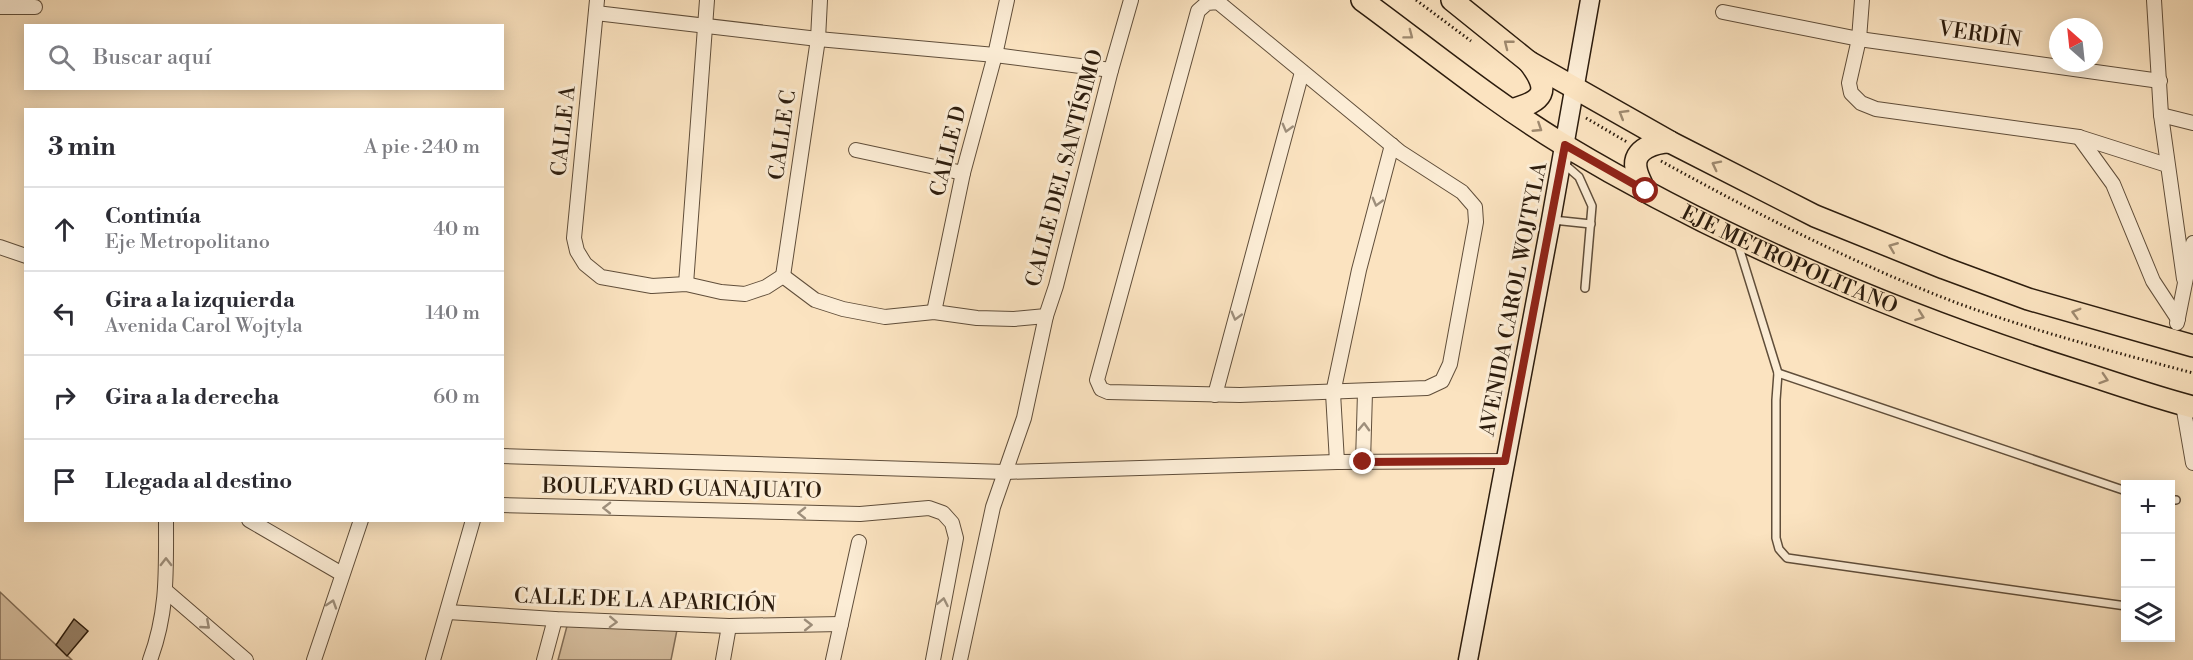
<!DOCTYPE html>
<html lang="es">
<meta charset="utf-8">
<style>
:root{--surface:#fff;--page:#f7f7f7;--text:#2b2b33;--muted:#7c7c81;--line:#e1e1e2}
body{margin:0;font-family:"Libre Bodoni",serif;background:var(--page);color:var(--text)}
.controls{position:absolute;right:18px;bottom:18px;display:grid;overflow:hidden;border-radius:0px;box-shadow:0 3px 15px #0003}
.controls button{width:54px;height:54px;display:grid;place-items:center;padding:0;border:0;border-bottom:2px solid var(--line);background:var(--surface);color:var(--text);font:30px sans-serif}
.compass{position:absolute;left:2049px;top:18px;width:54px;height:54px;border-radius:50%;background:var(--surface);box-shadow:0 3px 15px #0003;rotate:333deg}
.stop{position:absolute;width:18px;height:18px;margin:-14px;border:4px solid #8f2418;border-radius:50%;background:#fff}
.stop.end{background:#8f2418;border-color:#fff;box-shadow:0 2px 6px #0008}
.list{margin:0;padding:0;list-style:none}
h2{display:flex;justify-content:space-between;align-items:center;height:78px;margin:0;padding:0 24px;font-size:26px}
h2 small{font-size:20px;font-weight:400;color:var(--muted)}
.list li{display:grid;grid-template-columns:39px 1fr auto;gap:18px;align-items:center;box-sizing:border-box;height:84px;padding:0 24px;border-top:2px solid var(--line)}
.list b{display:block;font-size:22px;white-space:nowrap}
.list p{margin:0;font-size:20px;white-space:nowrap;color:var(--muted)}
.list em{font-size:20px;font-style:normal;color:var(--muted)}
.icon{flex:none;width:33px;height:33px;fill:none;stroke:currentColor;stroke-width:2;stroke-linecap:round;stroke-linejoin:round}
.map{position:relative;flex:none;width:2193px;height:660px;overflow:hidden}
.search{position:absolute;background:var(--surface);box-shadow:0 3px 15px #0003;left:24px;top:24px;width:480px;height:66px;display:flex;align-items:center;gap:15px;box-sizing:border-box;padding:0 21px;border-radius:0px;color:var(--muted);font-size:22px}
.panel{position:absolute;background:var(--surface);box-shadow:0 3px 15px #0003;left:24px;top:108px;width:480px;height:414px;border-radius:0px}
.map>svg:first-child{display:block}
</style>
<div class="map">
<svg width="2193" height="660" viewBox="0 0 2193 660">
<rect width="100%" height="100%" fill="#fbe3c0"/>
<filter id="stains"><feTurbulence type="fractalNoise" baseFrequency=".00333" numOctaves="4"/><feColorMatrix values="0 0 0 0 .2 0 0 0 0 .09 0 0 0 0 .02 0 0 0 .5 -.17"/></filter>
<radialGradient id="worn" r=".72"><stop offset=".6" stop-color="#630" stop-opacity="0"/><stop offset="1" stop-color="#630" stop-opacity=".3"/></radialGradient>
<g fill="#d8c1a2" stroke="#826e58" stroke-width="1.5">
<polygon points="0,592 72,660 0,660"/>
<polygon points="678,625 671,660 558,660 567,626"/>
</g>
<polygon fill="#98836a" stroke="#2c1c0d" stroke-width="1.5" points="74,619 88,631 67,656 56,645"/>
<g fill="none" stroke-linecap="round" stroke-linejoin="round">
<g stroke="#604e3a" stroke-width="10">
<g id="lane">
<polyline points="1563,163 1579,177 1592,206 1585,288"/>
<polyline points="1553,220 1591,224"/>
<polyline points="1738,244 1778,373 1776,400 1776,538 1779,549 1787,558 2126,606"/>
<polyline points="1778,373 2126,491"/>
<polyline points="2170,500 2176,500"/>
</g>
</g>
<g stroke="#604e3a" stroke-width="16">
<g id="street">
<polyline points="597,0 574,238 577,251 585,264 601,277 652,286 686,284 721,292 745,294 766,287 783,276"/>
<polyline points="1862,0 1859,39 1849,83 1851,93 1861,103 1876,109 2079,137 2167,165"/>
<polyline points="2154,0 2161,115 2184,279"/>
<polygon points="1218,2 1400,152 1462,192 1475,207 1476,222 1450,364 1442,381 1427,388 1240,395 1108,392 1101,389 1097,380 1198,11 1207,3"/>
<polyline points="0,7 35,7"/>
<polyline points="1723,12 1859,39 2160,81"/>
<polyline points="596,13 818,39 995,55 1111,70"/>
<polyline points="2161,115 2193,123"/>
<polyline points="2079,137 2113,184 2153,281 2178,319"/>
<polyline points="856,150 963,173"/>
<polyline points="0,247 26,256"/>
<polyline points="783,276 815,300 843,309 885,317 934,312 977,318 1014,319 1046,316 1056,286 1111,70 1131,0"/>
<polyline points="783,276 818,39 820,0"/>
<polyline points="686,284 707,0"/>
<polyline points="934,312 963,173 995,55 1007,0"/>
<polyline points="2177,323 2193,243"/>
<polyline points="1215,395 1302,72"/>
<polyline points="2183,405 2193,463"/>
<polyline points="502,456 1005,472 1337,462 1505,461"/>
<polyline points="1337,462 1333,393 1359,270 1392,145"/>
<polyline points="1363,462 1365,392"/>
<polyline points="502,505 860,514 929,508 943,513 952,523 956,538 933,660"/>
<polyline points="249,520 342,574"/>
<polyline points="166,591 246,660"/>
<polyline points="448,612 555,619 729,626 841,624"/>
<path d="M150 660C168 612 166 571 166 520"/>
<polyline points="314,660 361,520"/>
<polyline points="433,660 473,520"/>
<polyline points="544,660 555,619"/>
<polyline points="723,660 729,626"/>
<polyline points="833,660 859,542"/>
<polyline points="960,660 993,507 1024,418 1046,316"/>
</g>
</g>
<g stroke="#2c1c0d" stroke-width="21">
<polyline id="secondary" points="1468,660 1551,220 1590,0"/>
</g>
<g stroke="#2c1c0d" stroke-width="24">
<g id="primary">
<path id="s1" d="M1362 0C1429 49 1493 102 1564 145 1724 241 1899 314 2077 371 2115 383 2154 397 2193 407"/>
<polyline points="1452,0 1529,62 1670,142 1815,216 1944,268 2028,299 2193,346"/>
<path d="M1511 110C1543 101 1552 92 1529 62"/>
<path d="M1645 191C1642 184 1637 176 1636 168 1632 149 1656 142 1670 142"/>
</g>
</g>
<g stroke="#2c1c0d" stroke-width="3" stroke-dasharray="1.5 3" stroke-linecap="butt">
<polyline points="1416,0 1471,41"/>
<polyline points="1586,118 1627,142"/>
<path d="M1661 161C1757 214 1855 264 1957 303 2034 331 2114 352 2193 373"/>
</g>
<use href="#lane" stroke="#fcedd6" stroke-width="7"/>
<use href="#street" stroke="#fcedd6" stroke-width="14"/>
<use href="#secondary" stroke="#fcedd6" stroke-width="18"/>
<use href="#primary" stroke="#fbe3c0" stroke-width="21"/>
</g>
<defs><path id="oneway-chevron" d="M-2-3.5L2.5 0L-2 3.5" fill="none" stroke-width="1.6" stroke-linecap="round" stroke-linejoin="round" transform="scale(1.5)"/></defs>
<g stroke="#9e896f">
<use href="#oneway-chevron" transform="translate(1409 35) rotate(37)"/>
<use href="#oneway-chevron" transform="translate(1508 44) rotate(-142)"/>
<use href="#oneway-chevron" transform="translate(1623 114) rotate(-149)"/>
<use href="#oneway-chevron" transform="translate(1538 128) rotate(33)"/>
<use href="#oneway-chevron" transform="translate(1716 165) rotate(-153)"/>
<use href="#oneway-chevron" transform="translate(1893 247) rotate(-158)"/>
<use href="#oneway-chevron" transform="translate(2076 313) rotate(-164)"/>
<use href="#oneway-chevron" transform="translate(1920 316) rotate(20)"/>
<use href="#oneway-chevron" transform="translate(2104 379) rotate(18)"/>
</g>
<g stroke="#9e8f7c">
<use href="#oneway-chevron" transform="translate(1287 128) rotate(105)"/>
<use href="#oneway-chevron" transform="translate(1377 202) rotate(105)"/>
<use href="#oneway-chevron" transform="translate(1236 316) rotate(105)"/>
<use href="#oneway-chevron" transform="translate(1364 427) rotate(-88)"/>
<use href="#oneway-chevron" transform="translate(607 508) rotate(-179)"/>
<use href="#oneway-chevron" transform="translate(802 513) rotate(-179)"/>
<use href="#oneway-chevron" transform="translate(166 562) rotate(-90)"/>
<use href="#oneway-chevron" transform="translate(943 602) rotate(-79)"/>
<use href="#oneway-chevron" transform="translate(332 604) rotate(-72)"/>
<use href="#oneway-chevron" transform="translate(613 622) rotate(2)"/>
<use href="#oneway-chevron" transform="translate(206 625) rotate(41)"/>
<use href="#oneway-chevron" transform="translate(808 625) rotate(-1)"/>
</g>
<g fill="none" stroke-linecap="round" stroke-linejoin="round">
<polyline stroke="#8f2418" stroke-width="8" points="1363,462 1505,461 1565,145 1646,191"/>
</g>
<g text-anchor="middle" stroke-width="6" stroke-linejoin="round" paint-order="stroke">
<g font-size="21" fill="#2c1c0d" stroke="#fcedd6">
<text transform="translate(1980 34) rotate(8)" y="7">VERDÍN</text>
<text transform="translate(563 131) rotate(-84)" y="7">CALLE A</text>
<text transform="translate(782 135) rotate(-82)" y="7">CALLE C</text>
<text transform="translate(948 151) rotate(-76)" y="7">CALLE D</text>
<text transform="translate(1064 168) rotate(-75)" y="7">CALLE DEL SANTÍSIMO</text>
<text dy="7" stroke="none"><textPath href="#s1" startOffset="502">EJE METROPOLITANO</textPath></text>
<text transform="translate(1513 299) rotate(-79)" y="7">AVENIDA CAROL WOJTYLA</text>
<text transform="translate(682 488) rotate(1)" y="7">BOULEVARD GUANAJUATO</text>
<text transform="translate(645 600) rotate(2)" y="7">CALLE DE LA APARICIÓN</text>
</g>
</g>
<rect width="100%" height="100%" filter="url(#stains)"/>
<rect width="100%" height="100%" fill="url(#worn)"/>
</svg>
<div class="controls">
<button>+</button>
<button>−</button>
<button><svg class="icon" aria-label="layers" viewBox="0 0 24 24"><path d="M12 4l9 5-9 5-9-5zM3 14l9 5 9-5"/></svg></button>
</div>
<svg class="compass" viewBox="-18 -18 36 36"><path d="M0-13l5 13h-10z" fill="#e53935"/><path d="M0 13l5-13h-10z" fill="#7c7c81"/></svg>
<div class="stop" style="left:1646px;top:191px"></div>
<div class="stop end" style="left:1363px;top:462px"></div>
<div class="search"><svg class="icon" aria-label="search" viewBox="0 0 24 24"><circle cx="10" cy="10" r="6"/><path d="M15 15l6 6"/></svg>Buscar aquí</div>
<section class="panel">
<h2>3 min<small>A pie · 240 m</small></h2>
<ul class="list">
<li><svg class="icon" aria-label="ahead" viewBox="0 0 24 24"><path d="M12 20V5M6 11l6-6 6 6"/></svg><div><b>Continúa</b><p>Eje Metropolitano</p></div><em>40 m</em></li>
<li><svg class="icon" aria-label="left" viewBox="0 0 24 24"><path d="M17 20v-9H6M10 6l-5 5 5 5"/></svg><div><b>Gira a la izquierda</b><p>Avenida Carol Wojtyla</p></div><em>140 m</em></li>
<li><svg class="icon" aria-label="right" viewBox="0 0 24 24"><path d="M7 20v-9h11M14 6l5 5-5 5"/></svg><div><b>Gira a la derecha</b></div><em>60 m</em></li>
<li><svg class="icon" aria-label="arrive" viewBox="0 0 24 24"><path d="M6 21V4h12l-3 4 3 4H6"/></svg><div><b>Llegada al destino</b></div></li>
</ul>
</section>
</div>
